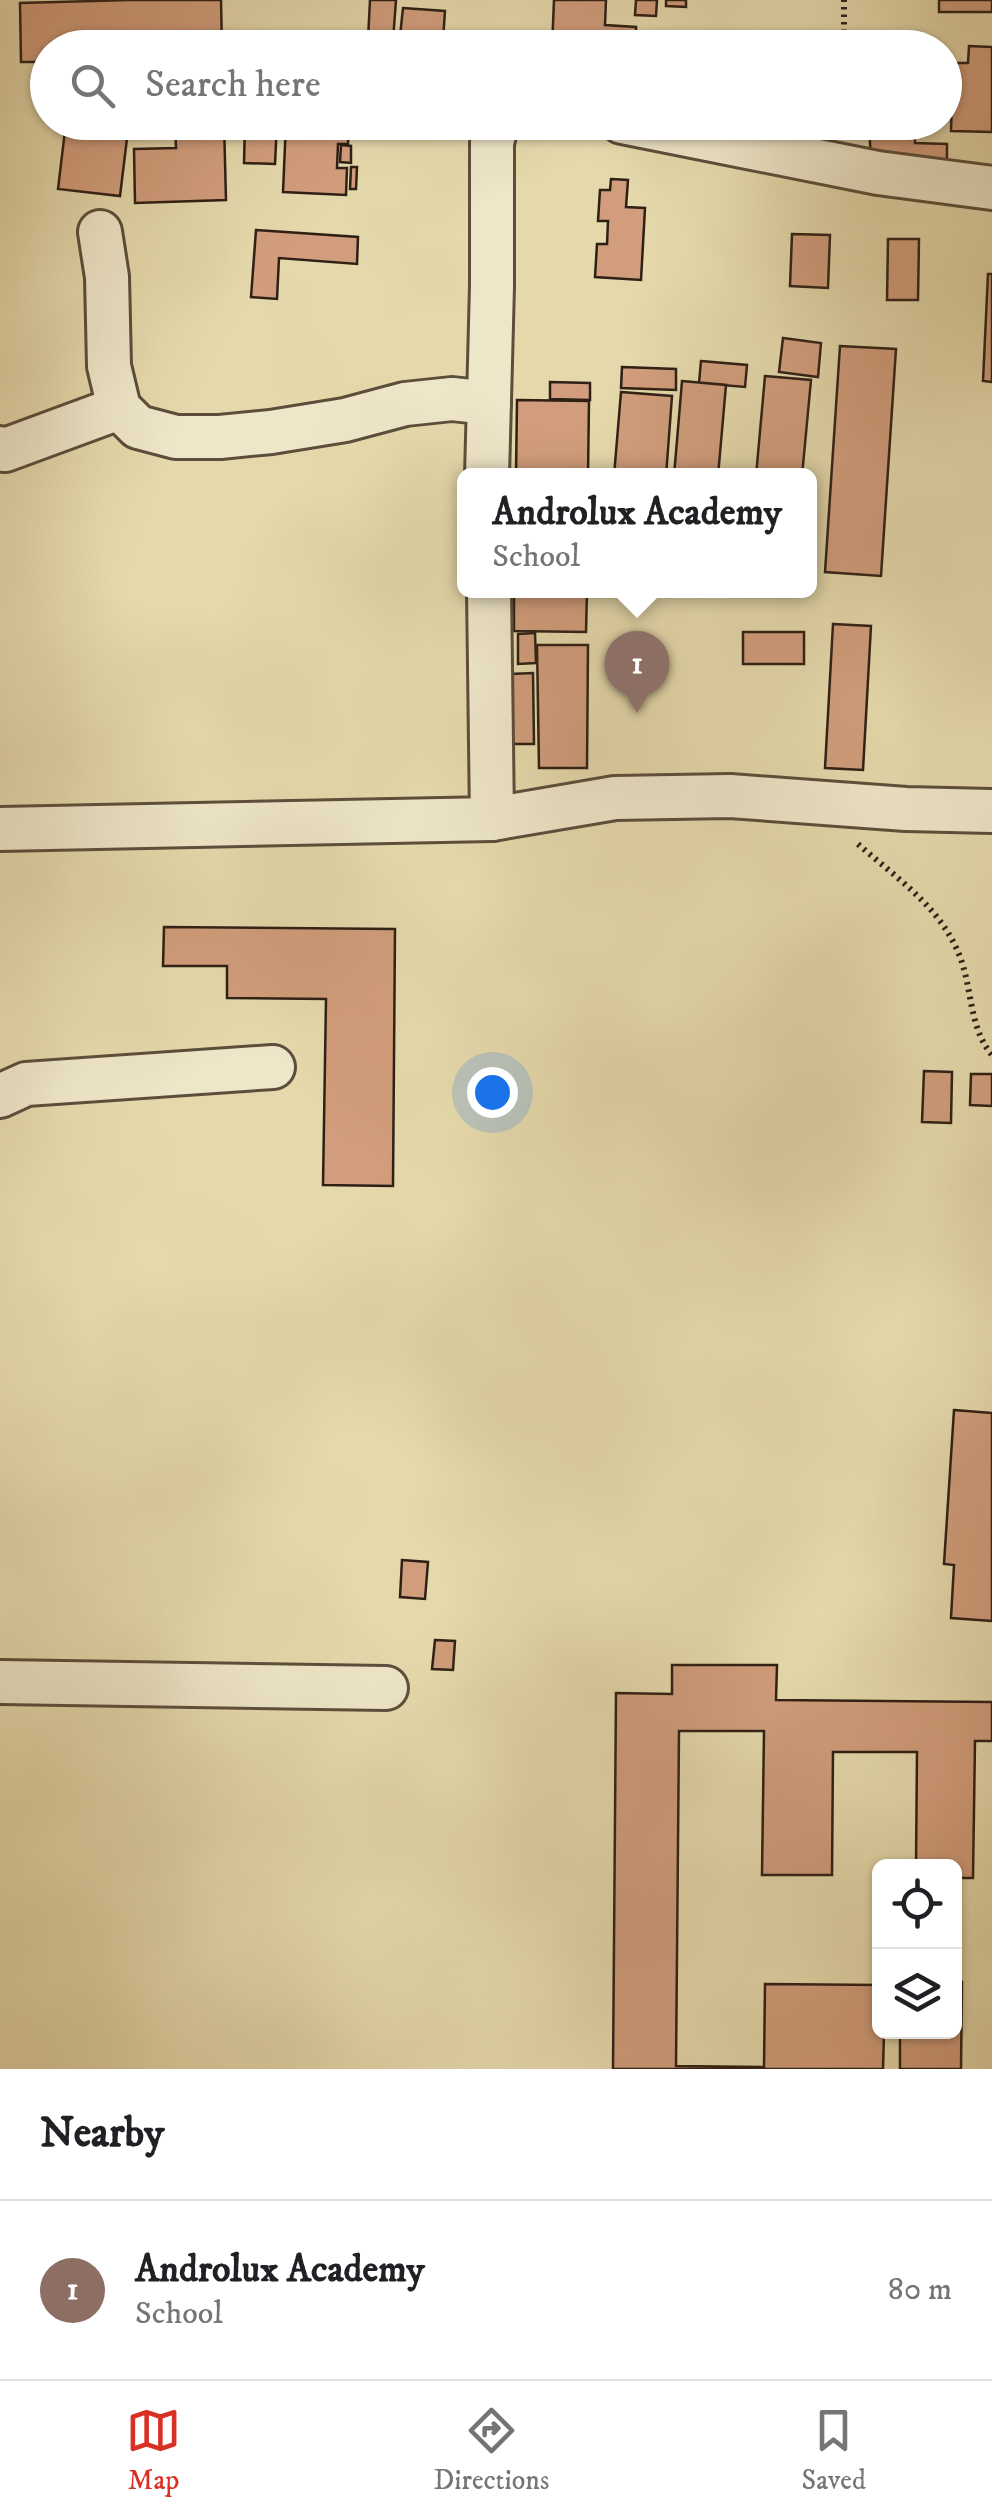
<!DOCTYPE html>
<style>
:root{--surface:#fff;--page:#f2f2f2;--text:#202124;--muted:#757577;--line:#e0e0e0;--accent:#d93025}
body{margin:0;font-family:"IM FELL DW Pica",serif;background:var(--page);color:var(--text)}
.controls{position:absolute;right:30px;bottom:30px;display:grid;overflow:hidden;border-radius:15px;box-shadow:0 2px 8px #0004}
.controls button{width:90px;height:90px;display:grid;place-items:center;padding:0;border:0;border-bottom:2px solid var(--line);background:var(--surface);color:var(--text);font:50px sans-serif}
.you{position:absolute;left:492px;top:1092px;width:35px;height:35px;margin:-25px;border:8px solid #fff;border-radius:50%;background:#1a73e8;box-shadow:0 0 0 15px #1a73e833}
.badge{display:grid;place-items:center;width:65px;height:65px;border-radius:50%;background:var(--accent);color:#fff;font-size:32px;font-weight:700}
.pin{position:absolute;translate:-50% -82px;filter:drop-shadow(0 2px 5px #0008)}
.pin::after{content:'';position:absolute;top:52px;width:35px;height:30px;background:inherit;clip-path:polygon(0 0,100% 0,50% 100%)}
.popup{position:absolute;left:457px;top:468px;width:360px;height:130px;box-sizing:border-box;display:grid;place-content:center;border-radius:15px;background:var(--surface);filter:drop-shadow(0 2px 8px #0005);font-size:32px;white-space:nowrap;color:var(--muted)}
.popup b{font-size:38px;color:var(--text)}
.popup::after{content:'';position:absolute;left:50%;top:100%;margin-left:-20px;border:20px solid transparent;border-top-color:var(--surface)}
.list{margin:0;padding:0;list-style:none}
h2{display:flex;justify-content:space-between;align-items:center;height:130px;margin:0;padding:0 40px;font-size:42px}
h2 small{font-size:32px;font-weight:400;color:var(--muted)}
.list li{display:grid;grid-template-columns:65px 1fr auto;gap:30px;align-items:center;box-sizing:border-box;height:180px;padding:0 40px;border-top:2px solid var(--line)}
.list b{display:block;font-size:38px;white-space:nowrap}
.list p{margin:0;font-size:32px;white-space:nowrap;color:var(--muted)}
.list em{font-size:32px;font-style:normal;color:var(--muted)}
.icon{flex:none;width:55px;height:55px;fill:none;stroke:currentColor;stroke-width:2;stroke-linecap:round;stroke-linejoin:round}
.map{position:relative;flex:none;width:992px;height:2069px;overflow:hidden}
.search{position:absolute;background:var(--surface);box-shadow:0 2px 8px #0004;left:30px;right:30px;top:30px;height:110px;display:flex;align-items:center;gap:25px;box-sizing:border-box;padding:0 35px;border-radius:55px;color:var(--muted);font-size:38px}
.sheet{height:310px;background:var(--surface)}
nav{display:flex;justify-content:space-around;align-items:center;box-sizing:border-box;height:140px;border-top:2px solid var(--line);background:var(--surface);font-size:28px;color:var(--muted)}
nav a{display:grid;justify-items:center;gap:5px}
nav .on{color:var(--accent)}
.map>svg:first-child{display:block}
</style>
<div class="map">
<svg width="992" height="2069" viewBox="0 0 992 2069">
<rect width="100%" height="100%" fill="#e5d9ac"/>
<filter id="stains"><feTurbulence type="fractalNoise" baseFrequency=".002" numOctaves="4"/><feColorMatrix values="0 0 0 0 .2 0 0 0 0 .09 0 0 0 0 .02 0 0 0 .5 -.17"/></filter>
<radialGradient id="worn" r=".72"><stop offset=".6" stop-color="#630" stop-opacity="0"/><stop offset="1" stop-color="#630" stop-opacity=".3"/></radialGradient>
<g fill="#d19d7c" stroke="#2e2015" stroke-width="2.5">
<polygon points="130,0 221,0 222,48 48,48 48,62 21,62 20,3"/>
<polygon points="370,0 396,0 393,41 368,39"/>
<polygon points="554,0 606,0 605,25 636,27 636,48 552,48"/>
<polygon points="636,0 657,0 656,16 635,15"/>
<polygon points="666,0 686,0 686,7 666,6"/>
<rect x="939" y="0" width="53" height="12"/>
<polygon points="403,8 445,11 443,40 400,36"/>
<polygon points="248,33 280,35 279,48 248,48"/>
<polygon points="740,40 783,45 783,48 739,48"/>
<polygon points="969,46 992,47 992,132 951,131 953,63 968,63"/>
<polygon points="66,122 129,122 120,196 58,189"/>
<polygon points="175,122 224,122 226,200 135,203 134,149 176,148"/>
<polygon points="245,122 277,122 275,164 244,163"/>
<polygon points="286,122 349,122 348,144 338,144 337,168 347,168 346,195 283,192"/>
<polygon points="869,122 915,122 915,143 947,144 947,164 871,162"/>
<polygon points="341,145 351,146 351,163 340,162"/>
<polygon points="351,167 357,167 356,189 350,189"/>
<polygon points="611,179 628,180 626,207 645,208 641,280 595,277 597,244 607,244 608,221 598,221 600,190 610,190"/>
<polygon points="256,230 358,237 357,264 279,258 277,299 251,297"/>
<polygon points="792,234 830,235 828,288 790,286"/>
<polygon points="888,239 919,239 918,300 887,300"/>
<polygon points="988,274 992,274 992,382 983,381"/>
<polygon points="783,338 821,343 818,377 779,372"/>
<polygon points="840,346 896,349 881,576 825,572"/>
<polygon points="701,361 747,365 745,387 699,383"/>
<polygon points="622,367 676,369 676,390 621,388"/>
<polygon points="765,376 811,380 802,476 756,476"/>
<polygon points="682,381 726,385 718,476 674,476"/>
<polygon points="550,382 590,383 590,400 550,399"/>
<polygon points="621,392 672,396 666,476 614,476"/>
<polygon points="517,400 589,401 588,476 516,476"/>
<polygon points="514,590 587,590 586,632 514,631"/>
<polygon points="833,624 871,626 863,770 825,768"/>
<rect x="743" y="632" width="61" height="32"/>
<polygon points="535,633 536,663 518,664 518,634"/>
<polygon points="537,645 588,645 587,768 539,768"/>
<polygon points="533,673 534,744 511,744 510,674"/>
<polygon points="164,927 395,929 393,1186 323,1185 326,999 227,998 227,966 163,966"/>
<polygon points="924,1071 952,1072 951,1123 922,1122"/>
<polygon points="971,1074 992,1074 992,1106 970,1105"/>
<polygon points="954,1410 992,1413 992,1621 951,1618 954,1565 944,1564"/>
<polygon points="402,1560 428,1562 425,1599 400,1597"/>
<polygon points="435,1640 455,1641 453,1670 432,1669"/>
<polygon points="672,1665 777,1665 776,1700 992,1702 992,1741 975,1741 973,1878 954,1878 954,1866 916,1866 917,1752 833,1752 832,1875 762,1875 764,1731 679,1731 676,2066 764,2067 765,1984 880,1985 880,2032 884,2032 883,2069 613,2069 616,1693 672,1694"/>
<polygon points="954,1982 962,1982 961,2069 900,2069 900,2032 954,2032"/>
</g>
<g fill="none" stroke-linecap="round" stroke-linejoin="round">
<g stroke="#5c4e3b" stroke-width="48">
<g id="minor">
<polyline points="622,122 878,173 992,188"/>
<polyline points="100,232 107,277 109,366 119,408 138,427 176,437 220,437 271,432 345,420 405,404 452,399 489,403"/>
<polyline points="0,448 5,450 119,408"/>
<polyline points="487,476 492,286 492,143 497,122"/>
<polyline points="489,590 492,819"/>
<polyline points="0,829 492,819 615,798 730,796 906,809 992,811"/>
<polyline points="0,1096 26,1084 273,1067"/>
<polyline points="0,1682 386,1688"/>
</g>
</g>
<g stroke="#2e2015" stroke-width="6" stroke-dasharray="2.5 5" stroke-linecap="butt">
<polyline points="844,47 844,0"/>
<path d="M858 844C895 877 938 905 958 952 973 986 968 1027 992 1055"/>
</g>
<use href="#minor" stroke="#eee6c9" stroke-width="42"/>
</g>
<rect width="100%" height="100%" filter="url(#stains)"/>
<rect width="100%" height="100%" fill="url(#worn)"/>
</svg>
<div class="controls">
<button><svg class="icon" aria-label="locate" viewBox="0 0 24 24"><circle cx="12" cy="12" r="6"/><path d="M12 2v4M12 18v4M2 12h4M18 12h4"/></svg></button>
<button><svg class="icon" aria-label="layers" viewBox="0 0 24 24"><path d="M12 4l9 5-9 5-9-5zM3 14l9 5 9-5"/></svg></button>
</div>
<div class="you"></div>
<div class="pin badge" style="left:637px;top:713px;background:#8d6e63">1</div>
<div class="popup"><b>Androlux Academy</b>School</div>
<div class="search"><svg class="icon" aria-label="search" viewBox="0 0 24 24"><circle cx="10" cy="10" r="6"/><path d="M15 15l6 6"/></svg>Search here</div>
</div>
<section class="sheet">
<h2>Nearby<small></small></h2>
<ul class="list">
<li><span class="badge" style="background:#8d6e63">1</span><div><b>Androlux Academy</b><p>School</p></div><em>80 m</em></li>
</ul>
</section>
<nav>
<a class="on"><svg class="icon" aria-label="map" viewBox="0 0 24 24"><path d="M3 6l6-2 6 2 6-2v14l-6 2-6-2-6 2zM9 4v14M15 6v14"/></svg>Map</a>
<a><svg class="icon" aria-label="directions" viewBox="0 0 24 24"><path d="M12 3l9 9-9 9-9-9zM9 14v-3h6M13 9l2 2-2 2"/></svg>Directions</a>
<a><svg class="icon" aria-label="saved" viewBox="0 0 24 24"><path d="M7 4h10v16l-5-4-5 4z"/></svg>Saved</a>
</nav>
